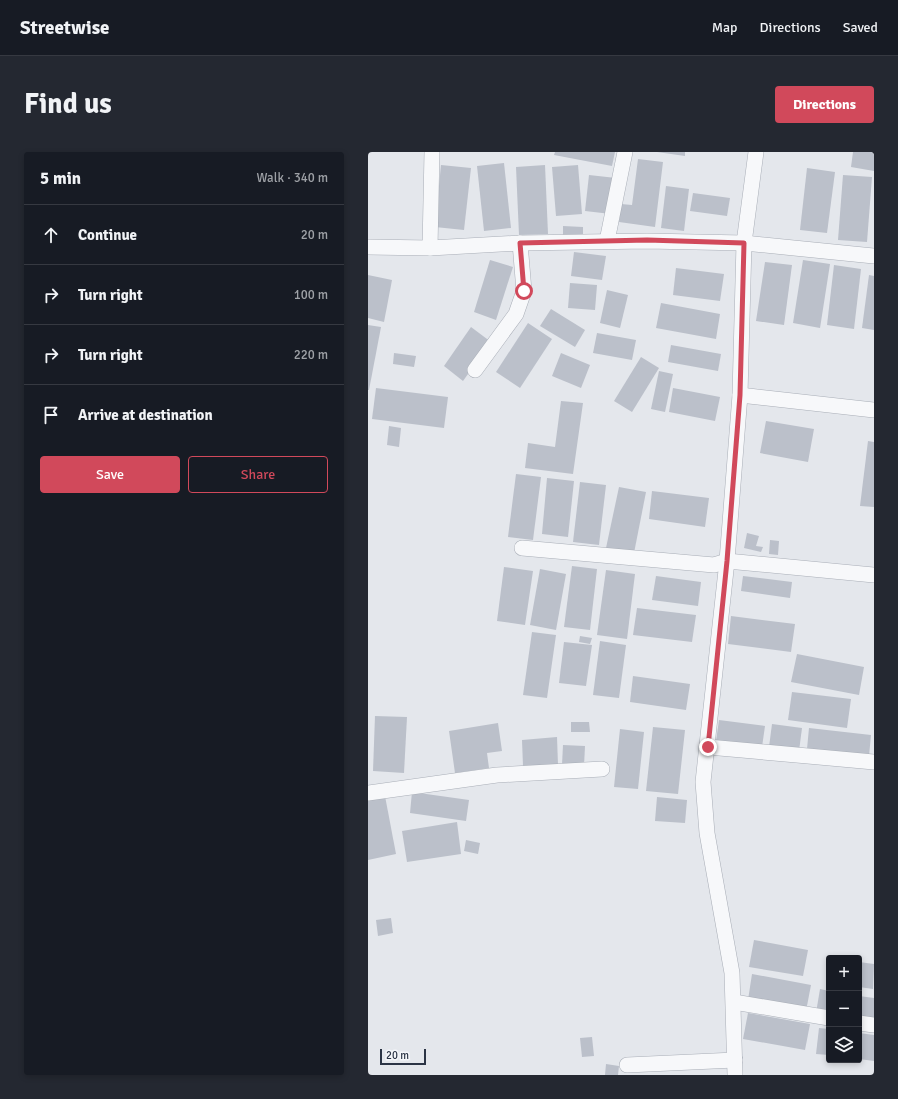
<!DOCTYPE html>
<meta charset="utf-8">
<style>
:root{--surface:#171b24;--page:#242831;--text:#f1f3f6;--muted:#9ea1a6;--line:#363941;--accent:#d1495b}
body{margin:0;font-family:Signika,sans-serif;background:var(--page);color:var(--text)}
.controls{position:absolute;right:12px;bottom:12px;display:grid;overflow:hidden;border-radius:4px;box-shadow:0 2px 6px #0003}
.controls button{width:36px;height:36px;display:grid;place-items:center;padding:0;border:0;border-bottom:1px solid var(--line);background:var(--surface);color:var(--text);font:20px sans-serif}
.scale{position:absolute;left:12px;bottom:10px;width:46px;box-sizing:border-box;padding-left:4px;border:2px solid #2b3445;border-top:0;font-size:11px;line-height:14px;white-space:nowrap;color:#2b3445;-webkit-text-stroke:3px #f4f6f9;paint-order:stroke}
.stop{position:absolute;width:12px;height:12px;margin:-9px;border:3px solid #d1495b;border-radius:50%;background:#fff}
.stop.end{background:#d1495b;border-color:#fff;box-shadow:0 1px 4px #0008}
.list{margin:0;padding:0;list-style:none}
h2{display:flex;justify-content:space-between;align-items:center;height:52px;margin:0;padding:0 16px;font-size:17px}
h2 small{font-size:13px;font-weight:400;color:var(--muted)}
.list li{display:grid;grid-template-columns:26px 1fr auto;gap:12px;align-items:center;box-sizing:border-box;height:60px;padding:0 16px;border-top:1px solid var(--line)}
.list b{display:block;font-size:15px;white-space:nowrap}
.list em{font-size:13px;font-style:normal;color:var(--muted)}
.actions{display:flex;gap:8px;padding:12px 16px}
.actions a{flex:1;padding:9px 0;border:1px solid var(--accent);border-radius:4px;text-align:center;font-size:14px;color:var(--accent)}
.actions .main{background:var(--accent);color:#fff}
.icon{flex:none;width:22px;height:22px;fill:none;stroke:currentColor;stroke-width:2;stroke-linecap:round;stroke-linejoin:round}
.map{position:relative;flex:none;width:506px;height:923px;overflow:hidden;border-radius:4px}
header{display:flex;align-items:center;gap:24px;box-sizing:border-box;height:56px;padding:0 20px;background:var(--surface);border-bottom:1px solid var(--line)}
header strong{font-size:19px}
nav{display:flex;gap:22px;margin-inline-start:auto;font-size:14px}
.intro{display:flex;align-items:center;justify-content:space-between;box-sizing:border-box;height:96px;padding:0 24px}
h1{margin:0;font-size:28px}
.button{padding:10px 18px;border-radius:4px;background:var(--accent);color:#fff;font-size:14px;font-weight:700}
main{display:flex;gap:24px;padding:0 24px}
aside{flex:1;background:var(--surface);border-radius:4px;box-shadow:0 2px 6px #0003}
.map>svg:first-child{display:block}
</style>
<header>
<strong>Streetwise</strong>
<nav><a>Map</a><a>Directions</a><a>Saved</a></nav>
</header>
<div class="intro"><h1>Find us</h1><a class="button">Directions</a></div>
<main>
<aside>
<h2>5 min<small>Walk · 340 m</small></h2>
<ul class="list">
<li><svg class="icon" aria-label="ahead" viewBox="0 0 24 24"><path d="M12 20V5M6 11l6-6 6 6"/></svg><div><b>Continue</b></div><em>20 m</em></li>
<li><svg class="icon" aria-label="right" viewBox="0 0 24 24"><path d="M7 20v-9h11M14 6l5 5-5 5"/></svg><div><b>Turn right</b></div><em>100 m</em></li>
<li><svg class="icon" aria-label="right" viewBox="0 0 24 24"><path d="M7 20v-9h11M14 6l5 5-5 5"/></svg><div><b>Turn right</b></div><em>220 m</em></li>
<li><svg class="icon" aria-label="arrive" viewBox="0 0 24 24"><path d="M6 21V4h12l-3 4 3 4H6"/></svg><div><b>Arrive at destination</b></div></li>
</ul>
<div class="actions"><a class="main">Save</a><a>Share</a></div>
</aside>
<div class="map">
<svg width="506" height="923" viewBox="0 0 506 923">
<rect width="100%" height="100%" fill="#e4e7ec"/>
<g fill="#bbc0ca">
<polygon points="187,0 247,0 244,14 186,3"/>
<polygon points="289,0 317,0 317,4"/>
<polygon points="485,0 506,0 506,19 483,15"/>
<polygon points="270,7 295,10 287,75 251,70 253,52 264,53"/>
<polygon points="136,11 143,76 116,79 109,14"/>
<polygon points="73,13 103,16 96,78 67,75"/>
<polygon points="177,13 180,82 151,83 148,15"/>
<polygon points="210,13 214,62 188,64 184,15"/>
<polygon points="439,16 467,20 459,81 432,78"/>
<polygon points="221,23 248,26 243,62 217,59"/>
<polygon points="475,23 504,25 499,90 470,88"/>
<polygon points="298,34 321,37 316,79 293,76"/>
<polygon points="325,41 362,46 359,64 322,59"/>
<polygon points="195,74 215,75 215,84 195,83"/>
<polygon points="206,100 238,104 234,128 203,124"/>
<polygon points="122,108 145,115 128,168 106,160"/>
<polygon points="435,108 462,112 452,176 425,171"/>
<polygon points="397,110 424,113 416,173 388,169"/>
<polygon points="466,113 493,117 486,177 459,173"/>
<polygon points="308,116 356,122 352,149 305,143"/>
<polygon points="0,123 24,128 16,170 0,166"/>
<polygon points="501,123 506,124 506,178 494,176"/>
<polygon points="202,131 229,133 227,158 200,156"/>
<polygon points="239,138 260,143 252,176 232,171"/>
<polygon points="293,151 352,162 348,187 288,176"/>
<polygon points="183,157 217,178 207,195 172,174"/>
<polygon points="160,171 184,187 152,236 128,220"/>
<polygon points="0,173 13,175 1,238 0,238"/>
<polygon points="103,175 123,190 95,229 76,214"/>
<polygon points="229,181 268,188 264,208 225,201"/>
<polygon points="303,193 353,202 350,219 300,210"/>
<polygon points="26,201 48,204 46,215 25,212"/>
<polygon points="193,201 222,213 213,236 184,224"/>
<polygon points="273,205 291,216 264,260 246,249"/>
<polygon points="291,219 305,222 297,260 283,257"/>
<polygon points="8,236 80,245 76,276 4,267"/>
<polygon points="305,236 352,245 347,269 301,260"/>
<polygon points="193,249 215,251 205,322 157,316 160,291 187,295"/>
<polygon points="398,269 446,277 440,310 392,301"/>
<polygon points="21,274 33,276 31,295 19,293"/>
<polygon points="500,289 506,290 506,355 492,354"/>
<polygon points="148,322 173,325 165,388 140,385"/>
<polygon points="179,326 206,329 200,385 174,382"/>
<polygon points="212,330 238,333 231,393 205,390"/>
<polygon points="251,335 278,340 266,401 238,396"/>
<polygon points="284,339 341,346 337,375 281,367"/>
<polygon points="379,381 391,384 388,394 395,395 393,400 376,396"/>
<polygon points="402,388 411,389 410,403 401,402"/>
<polygon points="204,414 229,417 222,478 196,475"/>
<polygon points="136,415 165,419 157,473 129,469"/>
<polygon points="172,417 198,422 188,478 162,473"/>
<polygon points="238,418 267,422 259,487 229,483"/>
<polygon points="288,424 333,430 330,454 284,448"/>
<polygon points="375,424 424,430 422,446 373,439"/>
<polygon points="269,456 328,463 324,490 265,483"/>
<polygon points="363,464 427,472 423,500 360,492"/>
<polygon points="164,480 188,483 179,546 155,543"/>
<polygon points="212,484 224,486 222,492 211,490"/>
<polygon points="232,489 258,493 251,546 225,543"/>
<polygon points="196,490 224,493 218,534 191,531"/>
<polygon points="429,502 496,515 491,543 423,530"/>
<polygon points="265,524 322,532 318,558 262,550"/>
<polygon points="424,540 483,547 479,576 420,568"/>
<polygon points="7,564 39,565 36,621 5,619"/>
<polygon points="351,568 397,574 394,595 348,589"/>
<polygon points="203,570 221,570 222,580 203,580"/>
<polygon points="130,571 134,599 119,601 121,616 87,621 81,579"/>
<polygon points="404,572 434,576 431,599 401,595"/>
<polygon points="285,575 317,578 310,642 278,639"/>
<polygon points="441,576 503,583 501,604 439,597"/>
<polygon points="252,577 276,580 270,637 246,635"/>
<polygon points="189,585 190,613 155,614 154,588"/>
<polygon points="195,593 217,594 216,614 194,613"/>
<polygon points="44,640 101,648 98,669 42,661"/>
<polygon points="17,644 28,702 0,708 0,647"/>
<polygon points="289,645 319,648 317,671 287,669"/>
<polygon points="89,670 93,702 39,710 34,679"/>
<polygon points="98,688 112,691 110,702 96,699"/>
<polygon points="23,766 25,781 10,784 8,768"/>
<polygon points="386,788 440,798 435,824 381,815"/>
<polygon points="491,810 506,812 505,837 491,835"/>
<polygon points="384,822 443,833 438,859 380,848"/>
<polygon points="452,837 461,839 461,864 448,861"/>
<polygon points="491,844 506,846 506,871 491,869"/>
<polygon points="380,861 442,872 437,898 375,887"/>
<polygon points="451,876 461,877 461,903 448,902"/>
<polygon points="491,881 506,883 506,909 491,907"/>
<polygon points="224,885 226,904 214,905 212,886"/>
<polygon points="238,912 251,914 250,923 237,923"/>
</g>
<g fill="none" stroke-linecap="round" stroke-linejoin="round">
<g stroke="#a9aeb7" stroke-width="16">
<g id="street">
<polyline points="239,89 257,0"/>
<polyline points="0,95 62,96 152,91 279,89 376,91 506,104"/>
<polyline points="62,96 64,0"/>
<polyline points="107,218 148,162 156,139 152,91"/>
<polyline points="372,243 506,258"/>
<polyline points="154,396 346,413 359,409 506,423"/>
<polyline points="340,595 506,610"/>
<polyline points="0,641 129,623 234,617"/>
<polyline points="366,850 461,866"/>
<polyline points="491,871 506,873"/>
<polyline points="259,913 367,908"/>
<polyline points="367,923 364,821 339,681 335,630 359,409 372,243 376,91 388,0"/>
</g>
</g>
<use href="#street" stroke="#f7f8fa" stroke-width="15"/>
</g>
<g fill="none" stroke-linecap="round" stroke-linejoin="round">
<polyline stroke="#d1495b" stroke-width="5" points="156,139 152,91 279,88 376,91 372,243 359,409 340,595"/>
</g>
</svg>
<div class="controls">
<button>+</button>
<button>−</button>
<button><svg class="icon" aria-label="layers" viewBox="0 0 24 24"><path d="M12 4l9 5-9 5-9-5zM3 14l9 5 9-5"/></svg></button>
</div>
<div class="scale">20 m</div>
<div class="stop" style="left:156px;top:139px"></div>
<div class="stop end" style="left:340px;top:595px"></div>
</div>
</main>
